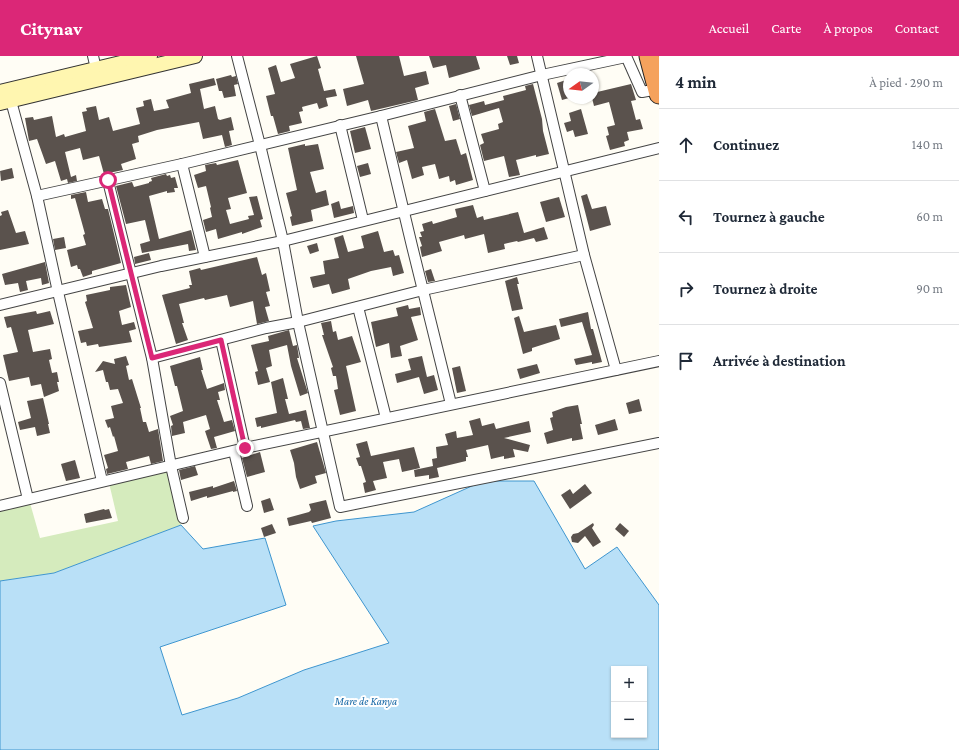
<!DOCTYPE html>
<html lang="fr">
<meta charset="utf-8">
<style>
:root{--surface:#fff;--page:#f6f6f7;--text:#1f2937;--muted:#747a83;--line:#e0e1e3;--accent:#db2777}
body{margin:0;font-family:"Crimson Pro",serif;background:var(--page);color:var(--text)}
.controls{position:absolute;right:12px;bottom:12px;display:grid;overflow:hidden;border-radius:0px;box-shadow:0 1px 3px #0004}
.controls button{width:36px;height:36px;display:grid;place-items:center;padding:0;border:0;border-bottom:1px solid var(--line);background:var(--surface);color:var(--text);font:20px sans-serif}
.compass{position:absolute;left:563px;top:12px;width:36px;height:36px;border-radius:50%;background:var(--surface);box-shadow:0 1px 3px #0004;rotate:255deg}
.stop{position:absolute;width:12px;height:12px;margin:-9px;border:3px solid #db2777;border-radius:50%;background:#fff}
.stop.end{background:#db2777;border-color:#fff;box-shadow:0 1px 4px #0008}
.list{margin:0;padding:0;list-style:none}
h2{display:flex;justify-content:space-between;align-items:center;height:52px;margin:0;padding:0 16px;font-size:17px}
h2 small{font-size:13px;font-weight:400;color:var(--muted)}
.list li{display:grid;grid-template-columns:26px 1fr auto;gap:12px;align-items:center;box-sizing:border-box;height:72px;padding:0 16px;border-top:1px solid var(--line)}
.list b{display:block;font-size:15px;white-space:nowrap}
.list em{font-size:13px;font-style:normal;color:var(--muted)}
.icon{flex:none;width:22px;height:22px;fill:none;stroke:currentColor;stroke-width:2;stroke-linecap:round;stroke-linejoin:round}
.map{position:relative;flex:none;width:659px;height:694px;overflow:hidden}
header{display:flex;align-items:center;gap:24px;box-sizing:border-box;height:56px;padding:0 20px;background:var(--accent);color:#fff}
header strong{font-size:19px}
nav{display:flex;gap:22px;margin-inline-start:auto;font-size:14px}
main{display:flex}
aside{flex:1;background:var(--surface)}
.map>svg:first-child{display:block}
</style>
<header>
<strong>Citynav</strong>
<nav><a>Accueil</a><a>Carte</a><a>À propos</a><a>Contact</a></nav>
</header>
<main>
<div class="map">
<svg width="659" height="694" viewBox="0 0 659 694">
<rect width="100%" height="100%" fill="#fffdf5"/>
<polygon fill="#d5ebbd" points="168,414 181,469 54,517 0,525 0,454 30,447 40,482 118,465 109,427"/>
<path fill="#b9e0f7" stroke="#3f96cf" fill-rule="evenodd" d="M483 425H534L585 513 617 491 659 549V694H0V525L54 517 181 469 203 493 265 482 286 549 160 591 182 659 238 642 304 614 389 587 313 470 336 465 414 456ZM614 613H644V679H614Z"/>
<g fill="#5a524d">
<polygon points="317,0 321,12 318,13 324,35 335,33 337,40 326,42 328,50 319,53 317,47 302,51 303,55 299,56 302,67 289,70 290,75 278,78 273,60 271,60 266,40 275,38 268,12 276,9 281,26 295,22 290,8"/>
<polygon points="356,0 399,0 404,20 426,15 429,28 415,32 418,44 371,55 368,44 347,50 343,33 364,28"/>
<polygon points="429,0 476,0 480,13 449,22 446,9 433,12"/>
<polygon points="507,0 517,0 519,7 510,9"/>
<polygon points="231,19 232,21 236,20 238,28 234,29 236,40 224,42 222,35 219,35 216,23"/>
<polygon points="214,22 216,29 200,33 204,53 215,50 218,63 220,64 231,61 234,74 229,75 232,89 225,91 222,79 203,83 199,66 157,74 138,80 139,86 132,88 136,103 121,108 123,114 104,118 99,100 83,104 80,92 65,96 71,121 76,119 77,125 68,127 67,123 61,125 55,105 46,108 37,83 29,85 25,62 33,61 34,64 52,60 56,81 64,78 65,81 86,75 82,56 87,55 86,52 96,50 99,64 109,61 113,75 140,68 136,52 144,50 143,45 151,43 154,55 169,52 166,44 191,37 189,28"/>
<polygon points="569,23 569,42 562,44 557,27"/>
<polygon points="533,28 542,63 543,75 549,98 536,101 536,99 516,104 520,119 509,121 504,100 484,105 480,89 484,87 481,78 499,73 498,68 503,66 499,52 472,60 469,49 484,45 485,49 504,44 503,40 526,34 525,30"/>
<polygon points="631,28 636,44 631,45 636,64 640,63 643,73 627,76 629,84 624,86 625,90 610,94 606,80 609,79 607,71 615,69 609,46 594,50 592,42 593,42 593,37"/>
<polygon points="456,48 460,63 453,65 449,50"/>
<polygon points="435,53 445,85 456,83 461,99 466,97 473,124 456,129 455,124 450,126 449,120 439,123 435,108 422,111 424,119 412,123 407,104 399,107 396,96 414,92 408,70 426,65 424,56"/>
<polygon points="581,53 588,78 575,81 573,74 567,76 564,67 571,65 569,57"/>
<polygon points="365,71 371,93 355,97 350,75"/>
<polygon points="305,88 305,90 318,88 324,113 310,116 316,137 326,134 329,149 311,154 313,165 292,170 290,161 292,160 286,137 297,134 288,92"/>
<polygon points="238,104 247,137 228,142 231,153 226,154 230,168 249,163 248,160 254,159 249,141 257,140 263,163 260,164 262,171 242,178 242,176 218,183 216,173 206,176 203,164 212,161 210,152 211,151 206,130 198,132 194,119 206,115 205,109 216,107 217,109"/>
<polygon points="368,107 371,118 360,121 357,110"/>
<polygon points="12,112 14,122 1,125 0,115"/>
<polygon points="166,118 167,120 170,119 171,122 175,121 178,132 174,132 175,136 167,137 167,135 149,140 159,183 191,174 196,194 189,195 188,188 142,197 140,188 150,185 145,164 126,168 116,130 132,126 134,131 149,127 149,126 152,125 151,122"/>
<polygon points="86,136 88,146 102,143 105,153 108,153 121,207 92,215 92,218 83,221 80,213 78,213 77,209 71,211 67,194 86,189 83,179 85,178 75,142 71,143 71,139"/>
<polygon points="587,138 592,153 606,150 611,169 590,175 581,140"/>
<polygon points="559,141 565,161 546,166 540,146"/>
<polygon points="339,145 341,153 353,150 354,157 334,162 331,148"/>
<polygon points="473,149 477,162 483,160 484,164 518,156 524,177 544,171 548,183 536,186 534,182 518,186 517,185 504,188 505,193 488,197 484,178 465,183 464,179 439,186 442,195 422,201 420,191 422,190 419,181 422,181 420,176 424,175 422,168 432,165 433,168 457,161 455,153"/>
<polygon points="8,154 16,177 25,175 29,188 0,194 0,160 2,159 1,156"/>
<polygon points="378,175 384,196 393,194 395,200 399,199 404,217 393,220 391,211 371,215 348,223 350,233 332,238 329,228 313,232 310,221 325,218 323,205 339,202 334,182 343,179 348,196 364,192 361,180"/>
<polygon points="64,181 66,192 55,194 53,183"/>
<polygon points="317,187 319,195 310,198 307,190"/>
<polygon points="149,197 151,204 135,208 134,201"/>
<polygon points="257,201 262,219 266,217 270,235 266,236 270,250 265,251 269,265 257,268 253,245 230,251 227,239 205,244 204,242 179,248 184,267 182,267 188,284 176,288 162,239 190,232 189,229 192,229 189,215 200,212 201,214"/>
<polygon points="45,206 49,227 42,229 41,222 26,225 28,234 20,236 18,227 5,229 2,218"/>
<polygon points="431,213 435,225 428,226 425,215"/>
<polygon points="517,221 519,228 517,228 523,253 512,255 505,225"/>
<polygon points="126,229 131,251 119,255 122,269 134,266 136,273 129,275 132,286 99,291 98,288 87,290 86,286 81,287 78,275 93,272 85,246 87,245 86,239 110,234 110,231"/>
<polygon points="408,249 409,253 420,251 421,259 411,261 418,284 400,290 402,300 391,302 389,287 376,291 371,266 398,260 396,252"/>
<polygon points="36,255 37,258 50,255 54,268 28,274 33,296 50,293 52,303 49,304 52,317 57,316 59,326 57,326 59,335 44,341 41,328 31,330 29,321 9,325 3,299 18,296 11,271 7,272 4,261"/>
<polygon points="588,256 591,273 593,273 602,306 592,308 592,306 576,309 574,303 592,299 582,266 561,271 559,263"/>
<polygon points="519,260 524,276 556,269 560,283 532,292 532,295 523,298 514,262"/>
<polygon points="331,265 333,276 336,275 338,284 352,280 361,306 346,310 356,355 340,359 334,334 338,333 336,320 333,320 331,312 333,311 322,279 324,279 321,267"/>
<polygon points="289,274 293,290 297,289 299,302 297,302 308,337 300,340 291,310 287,289 269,294 272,310 266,312 270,326 258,329 255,316 258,315 251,289 269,285 268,280"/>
<polygon points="126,300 129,309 126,310 129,324 132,323 141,352 140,352 143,366 146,366 149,376 158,373 163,405 151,408 149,400 126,406 128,413 107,418 106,413 108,412 104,399 118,395 114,380 113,381 110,371 108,372 105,364 114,362 111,350 123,347 118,333 110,334 108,326 106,326 103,314 95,316 103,305 115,308 114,303"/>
<polygon points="422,300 427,321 434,319 438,334 424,338 419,321 397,327 395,318 411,314 408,303"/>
<polygon points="200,301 203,314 201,314 207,333 224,327 225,334 218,336 220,344 217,344 224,366 232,364 235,375 214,381 217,392 211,393 205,375 210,373 206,359 183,366 185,377 172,380 171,370 173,369 170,360 183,355 177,330 175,330 170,310"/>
<polygon points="537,308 540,317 520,323 517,313"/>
<polygon points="460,310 466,335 457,337 452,312"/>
<polygon points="283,322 288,343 285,343 289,358 306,354 310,372 303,373 301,365 296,366 295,364 261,372 261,370 257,371 255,362 277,357 271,326"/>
<polygon points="43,342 49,368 48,368 50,377 37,380 35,371 20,374 18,366 31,362 27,345"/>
<polygon points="639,343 642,355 629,358 626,347"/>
<polygon points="578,349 582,368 580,368 583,383 572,385 572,382 547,388 544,377 553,374 550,362 553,361 552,356 566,351"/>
<polygon points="480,362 482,370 494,367 496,373 529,365 531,376 504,382 530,389 528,396 513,393 515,401 504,403 504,400 491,403 488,389 466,394 468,401 466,401 466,405 437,412 439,421 429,423 429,419 415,421 414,414 433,410 432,403 437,402 436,391 448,389 445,378 456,375 457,382 473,379 469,365"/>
<polygon points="615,363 618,374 598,379 595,369"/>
<polygon points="367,385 371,400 414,391 420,412 402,416 399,403 383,406 387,422 373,425 376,434 365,437 363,427 366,426 361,410 359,410 356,402 360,401 356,388"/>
<polygon points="317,386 326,417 315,420 317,427 300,433 296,421 294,407 290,394"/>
<polygon points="260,396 265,416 247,421 242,402"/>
<polygon points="75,404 80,422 66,425 61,408"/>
<polygon points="195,410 198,419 181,424 179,414"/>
<polygon points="234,425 237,435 233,436 233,435 207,442 207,440 191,445 189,436 213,430 213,432"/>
<polygon points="585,428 592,437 570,453 561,439 570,433 573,438"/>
<polygon points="270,442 274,454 264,457 261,445"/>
<polygon points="326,444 331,462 312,467 311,465 289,470 287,462 309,456 311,454 309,448"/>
<polygon points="104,453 105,454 109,453 112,462 86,467 84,458"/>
<polygon points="593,467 594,469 592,472 601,486 593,491 585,480 578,487 572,486 571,481 573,478 578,477"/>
<polygon points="620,467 629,475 624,481 615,473"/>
<polygon points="272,468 276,477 264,481 261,472"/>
</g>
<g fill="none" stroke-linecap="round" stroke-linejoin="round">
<g stroke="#444" stroke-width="12">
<g id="street">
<polyline points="93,0 96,13"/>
<polyline points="237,0 260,89 283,185 298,266 340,451 659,387"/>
<polyline points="537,0 584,199 616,314"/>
<polyline points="626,0 642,36 658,33"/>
<polyline points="460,39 485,135"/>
<polyline points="11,45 37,140 58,236 102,425"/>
<polyline points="381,60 412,190 451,348"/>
<polyline points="340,69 363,164"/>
<polyline points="182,108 205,201"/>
<polyline points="108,125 152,302 171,410 183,462"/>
<polyline points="37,140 182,108 381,60 542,19 626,1"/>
<polyline points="0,249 161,210 283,185 659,92"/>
<polyline points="358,251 386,362"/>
<polyline points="221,284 245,392"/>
<polyline points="152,302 266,272 298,266 423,234 584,199"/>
<polyline points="0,327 28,443"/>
<polyline points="234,395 247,450"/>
<polyline points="0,450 245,392 659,305"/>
</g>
</g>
<g stroke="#333" stroke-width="16">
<g id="secondary">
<polyline points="0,36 150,0"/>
<polyline points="0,47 195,0"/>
</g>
</g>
<g stroke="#222" stroke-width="21">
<polyline id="highway" points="649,0 659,38"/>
</g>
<use href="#street" stroke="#fff" stroke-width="10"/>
<use href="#secondary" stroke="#fff6b0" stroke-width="14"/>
<use href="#highway" stroke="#f5a25d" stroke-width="19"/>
</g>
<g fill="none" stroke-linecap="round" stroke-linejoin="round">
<polyline stroke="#db2777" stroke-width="5" points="108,124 152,302 221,284 245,392"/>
</g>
<g text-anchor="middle" stroke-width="4" stroke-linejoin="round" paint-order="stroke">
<g font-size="11" font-style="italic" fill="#1768a6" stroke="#fff">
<text x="366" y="649">Mare de Kanya</text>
</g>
</g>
</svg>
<div class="controls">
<button>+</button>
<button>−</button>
</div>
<svg class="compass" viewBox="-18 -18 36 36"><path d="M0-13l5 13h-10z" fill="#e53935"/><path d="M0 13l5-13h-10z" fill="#747a83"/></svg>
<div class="stop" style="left:108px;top:124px"></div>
<div class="stop end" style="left:245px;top:392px"></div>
</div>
<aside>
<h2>4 min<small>À pied · 290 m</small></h2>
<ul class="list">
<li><svg class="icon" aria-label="ahead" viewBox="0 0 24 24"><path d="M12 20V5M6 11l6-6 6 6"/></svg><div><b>Continuez</b></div><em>140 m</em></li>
<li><svg class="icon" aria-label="left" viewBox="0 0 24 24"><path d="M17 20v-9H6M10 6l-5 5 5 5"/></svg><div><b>Tournez à gauche</b></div><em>60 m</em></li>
<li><svg class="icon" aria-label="right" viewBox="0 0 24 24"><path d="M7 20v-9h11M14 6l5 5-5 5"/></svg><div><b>Tournez à droite</b></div><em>90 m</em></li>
<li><svg class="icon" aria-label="arrive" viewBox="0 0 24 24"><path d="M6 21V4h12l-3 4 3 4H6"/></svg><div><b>Arrivée à destination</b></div></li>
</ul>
</aside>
</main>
